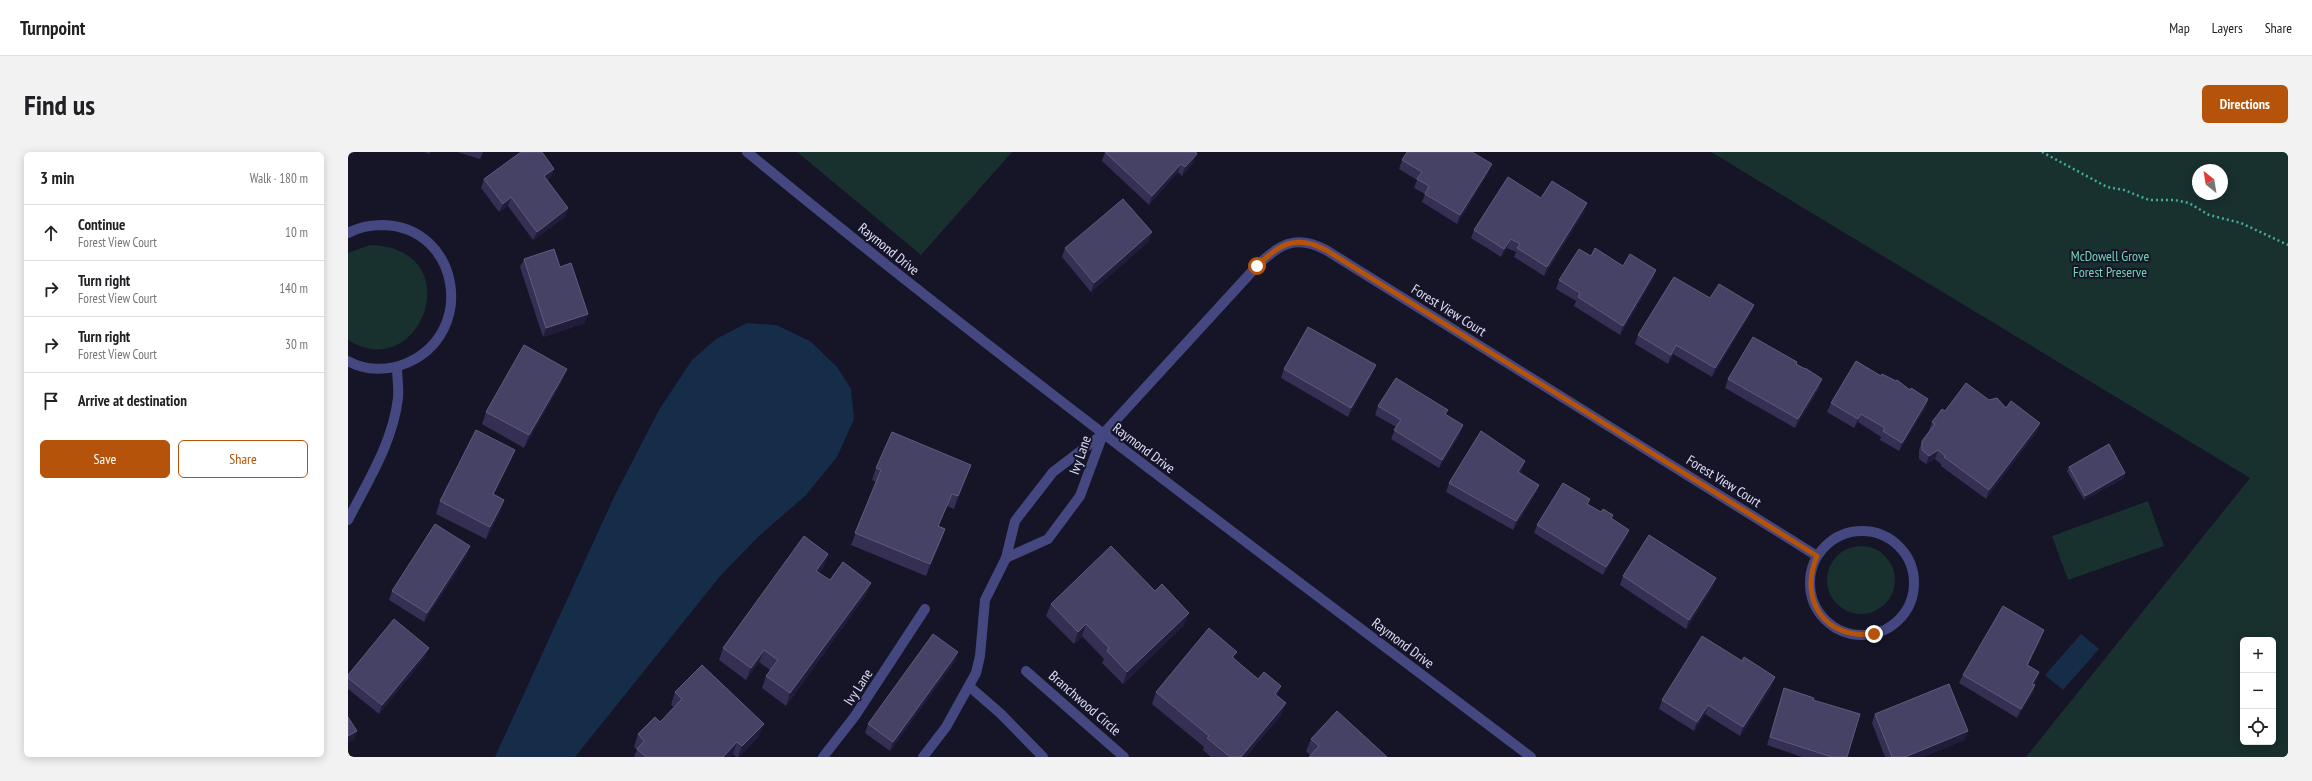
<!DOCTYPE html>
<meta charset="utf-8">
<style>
:root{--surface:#fff;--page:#f2f2f2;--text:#202124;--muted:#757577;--line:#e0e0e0;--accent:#b45309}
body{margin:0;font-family:"PT Sans Narrow",sans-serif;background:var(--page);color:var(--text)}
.controls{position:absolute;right:12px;bottom:12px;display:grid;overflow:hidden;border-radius:6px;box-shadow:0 2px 10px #0003}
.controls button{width:36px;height:36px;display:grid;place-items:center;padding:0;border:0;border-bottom:1px solid var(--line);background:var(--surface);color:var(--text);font:20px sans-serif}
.compass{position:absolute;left:1844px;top:12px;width:36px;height:36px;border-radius:50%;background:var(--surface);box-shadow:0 2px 10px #0003;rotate:330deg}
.stop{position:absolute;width:12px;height:12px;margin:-9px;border:3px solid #b45309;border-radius:50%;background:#fff}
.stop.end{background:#b45309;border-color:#fff;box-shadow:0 1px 4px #0008}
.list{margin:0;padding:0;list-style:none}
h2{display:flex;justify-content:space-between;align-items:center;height:52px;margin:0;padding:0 16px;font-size:17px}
h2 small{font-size:13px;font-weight:400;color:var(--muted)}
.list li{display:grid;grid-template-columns:26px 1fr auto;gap:12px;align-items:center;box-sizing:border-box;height:56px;padding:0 16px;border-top:1px solid var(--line)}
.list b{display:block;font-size:15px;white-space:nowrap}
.list p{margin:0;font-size:13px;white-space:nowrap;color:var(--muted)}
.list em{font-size:13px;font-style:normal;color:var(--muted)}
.actions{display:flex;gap:8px;padding:12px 16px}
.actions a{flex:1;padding:9px 0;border:1px solid var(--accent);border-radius:6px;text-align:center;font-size:14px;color:var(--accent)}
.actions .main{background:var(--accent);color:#fff}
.icon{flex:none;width:22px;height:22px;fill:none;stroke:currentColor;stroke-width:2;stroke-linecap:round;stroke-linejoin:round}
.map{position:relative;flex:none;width:1940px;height:605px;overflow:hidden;border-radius:6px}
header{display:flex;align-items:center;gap:24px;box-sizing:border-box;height:56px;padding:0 20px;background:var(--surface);border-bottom:1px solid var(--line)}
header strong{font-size:19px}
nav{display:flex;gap:22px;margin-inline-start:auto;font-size:14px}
.intro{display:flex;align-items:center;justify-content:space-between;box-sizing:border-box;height:96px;padding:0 24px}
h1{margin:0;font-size:28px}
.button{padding:10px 18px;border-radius:6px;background:var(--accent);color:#fff;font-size:14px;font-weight:700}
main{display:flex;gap:24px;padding:0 24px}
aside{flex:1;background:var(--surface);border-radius:6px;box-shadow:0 2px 10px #0003}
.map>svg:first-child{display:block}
</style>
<header>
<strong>Turnpoint</strong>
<nav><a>Map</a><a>Layers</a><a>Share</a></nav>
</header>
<div class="intro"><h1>Find us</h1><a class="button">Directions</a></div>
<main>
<aside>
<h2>3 min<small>Walk · 180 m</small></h2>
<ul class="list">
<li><svg class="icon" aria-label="ahead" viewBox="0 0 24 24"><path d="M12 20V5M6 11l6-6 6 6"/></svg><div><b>Continue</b><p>Forest View Court</p></div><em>10 m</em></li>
<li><svg class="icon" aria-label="right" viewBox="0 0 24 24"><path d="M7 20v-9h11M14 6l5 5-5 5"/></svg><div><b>Turn right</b><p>Forest View Court</p></div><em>140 m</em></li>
<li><svg class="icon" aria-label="right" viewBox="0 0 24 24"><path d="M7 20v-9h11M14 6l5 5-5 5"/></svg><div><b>Turn right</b><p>Forest View Court</p></div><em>30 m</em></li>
<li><svg class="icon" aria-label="arrive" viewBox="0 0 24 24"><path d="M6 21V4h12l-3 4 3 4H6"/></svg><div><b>Arrive at destination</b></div></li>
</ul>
<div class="actions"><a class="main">Save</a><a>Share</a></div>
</aside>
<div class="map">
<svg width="1940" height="605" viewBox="0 0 1940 605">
<rect width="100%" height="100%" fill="#161427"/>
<g fill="#18302e" fill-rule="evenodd">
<polygon points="449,0 664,0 573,103"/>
<path d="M1363 0H1940V605H1678L1902 326ZM1850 18H1874V42H1850ZM1895 488H1925V590H1895Z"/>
<path d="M22 93C124 96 73 234 0 188V101Z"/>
<polygon points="1800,349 1816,394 1720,428 1704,384"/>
<circle cx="1513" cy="428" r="34"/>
</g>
<g fill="#162d49">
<polygon points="399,171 428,173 462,189 489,215 503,237 506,267 489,305 458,343 411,384 373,423 227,605 147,605 267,343 311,258 344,208 368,187"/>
<polygon points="1733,482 1751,497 1715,538 1697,523"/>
</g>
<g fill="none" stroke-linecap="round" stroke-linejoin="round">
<polyline stroke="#41ac9f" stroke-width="2.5" stroke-dasharray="2 3" stroke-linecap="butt" points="1694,0 1759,35 1776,38 1801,48 1827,48 1841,51 1861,63 1893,71 1940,93"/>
<g stroke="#454780" stroke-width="10">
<path d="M399 0C654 210 920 406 1183 605"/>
<path d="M0 81C11 75 23 73 35 73 112 75 129 181 59 211 40 219 18 219 0 209"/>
<path d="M0 368C20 329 45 290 50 246 51 236 49 225 49 215"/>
<circle cx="1514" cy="431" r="52"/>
<polyline points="658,406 700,387 732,344 755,282"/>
<polyline points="678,519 776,605"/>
<polyline points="622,535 653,562 695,605"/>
<polyline points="475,605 507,564 577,457"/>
<path d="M575 605 598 575 628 521 632 504 637 448 658 406 667 369 705 320 755 282 909 114C931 92 948 82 978 98L1469 404"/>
</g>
</g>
<g fill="#342f53">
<polygon points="76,0 82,0 82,2"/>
<polygon points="109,0 135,0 132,7"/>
<polygon points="757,0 848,1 846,10 834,24 830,20 801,53 754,9"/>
<polygon points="1054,8 1140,21 1109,72 1074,50 1077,42 1066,36 1069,28 1051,17"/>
<polygon points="206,17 203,25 199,28 220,56 217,65 185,88 160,54 151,60 133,36 136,27"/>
<polygon points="1193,46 1239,51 1236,60 1196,124 1166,105 1168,100 1159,96 1153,105 1123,86 1126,78"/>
<polygon points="801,89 743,140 714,105 717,96"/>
<polygon points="1243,104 1275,114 1305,127 1272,183 1226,154 1228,149 1208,137 1211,128"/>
<polygon points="176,107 212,115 237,171 195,185 172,115"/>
<polygon points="1362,146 1402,162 1364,225 1325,202 1320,212 1287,192 1290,183"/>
<polygon points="1448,212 1471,236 1447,276 1377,236 1380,227"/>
<polygon points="936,217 1024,222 1000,265 933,226"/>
<polygon points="1533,224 1580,247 1577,256 1551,299 1532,288 1533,285 1510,270 1506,276 1479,260 1483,251"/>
<polygon points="214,229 176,296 134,272 138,260"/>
<polygon points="1641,248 1692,271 1689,279 1638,347 1593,314 1593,312 1587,307 1578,312 1571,307 1571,298 1574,289 1581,279 1584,270 1597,259"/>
<polygon points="1030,254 1098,263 1112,282 1091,316 1043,287 1048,275 1027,263"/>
<polygon points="167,298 162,310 146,342 156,348 152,360 138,387 88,362 92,349"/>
<polygon points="623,313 606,357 599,354 591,374 597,377 593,389 578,424 503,393 528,330 524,328 528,316"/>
<polygon points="1721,315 1777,321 1776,326 1736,348 1719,319"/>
<polygon points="1174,318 1172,321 1191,333 1188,341 1165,378 1098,340 1101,331"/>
<polygon points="1242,347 1240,352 1253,360 1265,363 1264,367 1278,386 1255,423 1186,381 1189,373"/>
<polygon points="480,402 476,414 471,421 482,428 518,443 438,554 414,536 418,524 422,518 411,510 398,528 371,508 375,496"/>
<polygon points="119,403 76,470 41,448 44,439"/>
<polygon points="1275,424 1365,435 1338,477 1272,433"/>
<polygon points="703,452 836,473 775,532 754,511 756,507 734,484 726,492 698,464"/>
<polygon points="1693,487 1680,513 1691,520 1688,529 1686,533 1687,533 1684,542 1669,566 1611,531 1615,523"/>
<polygon points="78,504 31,562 0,537 0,523"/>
<polygon points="886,508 910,527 933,534 929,544 938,551 933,563 898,605 863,605 855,598 856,595 804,552 808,540"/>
<polygon points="607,509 542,599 517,581 520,572"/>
<polygon points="1424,534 1392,584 1357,562 1346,579 1311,557 1314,548"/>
<polygon points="1436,536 1499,605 1454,605 1419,593"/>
<polygon points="327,540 411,584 391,605 388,605 385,602 382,605 286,605 289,598 286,595 290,582 312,570 326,555 323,553"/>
<polygon points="1527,562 1620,579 1616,588 1575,605 1537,605 1524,571"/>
<polygon points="963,587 1039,605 962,603 958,599"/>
</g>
<g fill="#201c3a">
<polygon points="849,2 846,10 834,24 837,15"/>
<polygon points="833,12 830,20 801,53 804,44"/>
<polygon points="1144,12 1140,21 1109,72 1112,63"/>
<polygon points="206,17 203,25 193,32 196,24"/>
<polygon points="163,45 160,54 151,60 155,52"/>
<polygon points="1239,51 1236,60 1196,124 1199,115"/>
<polygon points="220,56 217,65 185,88 189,80"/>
<polygon points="804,80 801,89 743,140 746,131"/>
<polygon points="1163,87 1159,96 1153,105 1156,97"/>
<polygon points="1308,118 1305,127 1272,183 1275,174"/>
<polygon points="1406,153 1402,162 1364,225 1367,216"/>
<polygon points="240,162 237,171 195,185 198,176"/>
<polygon points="1328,193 1325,202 1320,212 1323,203"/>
<polygon points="1028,213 1024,222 1000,265 1003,256"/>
<polygon points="219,217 214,229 176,296 181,283"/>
<polygon points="1474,227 1471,236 1447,276 1450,267"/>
<polygon points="1580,247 1577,256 1551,299 1554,291"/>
<polygon points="1513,262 1510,270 1506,276 1510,267"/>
<polygon points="1692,271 1689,279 1638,347 1641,338"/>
<polygon points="1115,273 1112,282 1091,316 1094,308"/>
<polygon points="167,298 162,310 140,354 145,342"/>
<polygon points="1590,298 1587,307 1578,312 1581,304"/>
<polygon points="1177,309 1174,318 1167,329 1170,320"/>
<polygon points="623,313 619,325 606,357 610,344"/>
<polygon points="1777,321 1776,326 1736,348 1737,344"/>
<polygon points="1191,333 1188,341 1165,378 1168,369"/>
<polygon points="604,342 599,354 586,386 590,374"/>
<polygon points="156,348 152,360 138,387 142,375"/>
<polygon points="597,377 593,389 578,424 582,412"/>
<polygon points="1281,378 1278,386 1255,423 1258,415"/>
<polygon points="122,394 119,403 76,470 79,461"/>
<polygon points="480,402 476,414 464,431 468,419"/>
<polygon points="1368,426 1365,435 1338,477 1341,468"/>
<polygon points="523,431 518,443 438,554 442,541"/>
<polygon points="841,461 836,473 775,532 779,520"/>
<polygon points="738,472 734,484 726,492 730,480"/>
<polygon points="1696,478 1693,487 1675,521 1679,513"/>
<polygon points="81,496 78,504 31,562 34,553"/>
<polygon points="416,498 411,510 398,528 403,516"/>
<polygon points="610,500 607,509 542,599 545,590"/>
<polygon points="889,500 885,512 884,505"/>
<polygon points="1691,520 1688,529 1681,541 1684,532"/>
<polygon points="1427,525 1424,534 1392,584 1395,575"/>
<polygon points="1687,533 1684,542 1669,566 1673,557"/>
<polygon points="933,534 928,546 927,542"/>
<polygon points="938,551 933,563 898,605 893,605"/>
<polygon points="1360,553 1357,562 1346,579 1349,570"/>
<polygon points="416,572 411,584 391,605 390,605 394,594"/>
<polygon points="9,579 6,588 0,591 0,584"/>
<polygon points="1620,579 1616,588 1575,605 1557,605"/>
<polygon points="389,590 385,602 382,605 375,605"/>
</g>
<g fill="#464265" stroke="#5e5b7c">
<polygon points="173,0 194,0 206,17 196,24 220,56 189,80 163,45 155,52 136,27"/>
<polygon points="757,0 848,0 849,2 837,15 833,12 804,44"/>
<polygon points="1059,0 1124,0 1144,12 1112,63 1077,42 1081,34 1069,27 1074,20 1054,8"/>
<polygon points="1160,25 1193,46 1204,29 1239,51 1199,115 1169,96 1172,92 1163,87 1156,97 1126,78"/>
<polygon points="775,47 804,80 746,131 717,96"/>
<polygon points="1247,96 1275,114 1282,102 1308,118 1275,174 1230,145 1232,141 1211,128 1231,97 1243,104"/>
<polygon points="206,97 212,115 223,111 240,162 198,176 176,107"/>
<polygon points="1326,125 1362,146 1371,132 1406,153 1367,216 1328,193 1323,203 1290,183"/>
<polygon points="960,175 1028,213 1003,256 936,217"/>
<polygon points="1405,185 1449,210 1448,212 1457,217 1457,216 1474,227 1450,267 1380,227"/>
<polygon points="176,193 219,217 181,283 138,260"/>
<polygon points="1508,209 1533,224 1534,222 1548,229 1549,228 1562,238 1563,236 1580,247 1554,291 1535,279 1537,276 1513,262 1510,267 1483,251"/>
<polygon points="1048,226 1100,258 1097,262 1115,273 1094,308 1046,278 1053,268 1030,254"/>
<polygon points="1618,231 1641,248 1649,246 1658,256 1663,249 1692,271 1641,338 1596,305 1597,304 1590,298 1581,304 1574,298 1574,289 1587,272 1584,270 1594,257 1597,259"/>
<polygon points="128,278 167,298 145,342 156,348 142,375 92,349"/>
<polygon points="1133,279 1177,309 1170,320 1191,333 1168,369 1101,331"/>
<polygon points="544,280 623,313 610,344 604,342 590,374 597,377 582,412 507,381 533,318 528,316"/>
<polygon points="1761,292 1777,321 1737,344 1721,315"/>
<polygon points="1215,331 1242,347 1239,352 1253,360 1255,357 1265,363 1263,366 1281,378 1258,415 1189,373"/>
<polygon points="87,372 122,394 79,461 44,439"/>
<polygon points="1301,383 1368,426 1341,468 1275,424"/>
<polygon points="456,384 480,402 468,419 482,428 495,410 523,431 442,541 418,524 430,508 416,498 403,516 375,496"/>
<polygon points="763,394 807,439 814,432 841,461 779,520 759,499 761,496 738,472 730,480 703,452"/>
<polygon points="1655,454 1696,478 1679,513 1691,520 1684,532 1687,533 1673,557 1615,523"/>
<polygon points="46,467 81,496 34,553 0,526 0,523"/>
<polygon points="861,476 889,500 884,505 910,527 916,520 933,534 927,542 938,551 893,605 882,605 859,586 861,584 808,540"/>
<polygon points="585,482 610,500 545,590 520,572"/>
<polygon points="1354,484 1394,509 1396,505 1427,525 1395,575 1360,553 1349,570 1314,548"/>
<polygon points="354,513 416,572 394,594 389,590 375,605 298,605 289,597 296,589 290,582 307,565 312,570 334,547 327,540"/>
<polygon points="1601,532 1620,579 1557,605 1544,605 1527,562"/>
<polygon points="1436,536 1466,546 1465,548 1512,562 1499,605 1484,605 1422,585"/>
<polygon points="989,559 1039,605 961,605 971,594 963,587"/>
<polygon points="0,565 9,579 0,584"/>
</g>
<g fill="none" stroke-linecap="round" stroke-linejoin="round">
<path stroke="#b45309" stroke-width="5" d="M909 114C931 92 948 82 978 98L1469 404C1450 449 1478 488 1526 482"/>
</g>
<g text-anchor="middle" stroke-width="4" stroke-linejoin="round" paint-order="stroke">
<g font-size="14" fill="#e0dffb" stroke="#161427">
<text transform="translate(541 97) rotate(39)" y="5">Raymond Drive</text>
<text transform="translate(1101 158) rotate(32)" y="5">Forest View Court</text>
<text transform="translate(796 296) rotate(37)" y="5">Raymond Drive</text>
<text transform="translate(732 303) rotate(-71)" y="5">Ivy Lane</text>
<text transform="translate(1376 329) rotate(32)" y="5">Forest View Court</text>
<text transform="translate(1055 491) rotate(37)" y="5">Raymond Drive</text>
<text transform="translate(510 535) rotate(-57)" y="5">Ivy Lane</text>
<text transform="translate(737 551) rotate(41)" y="5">Branchwood Circle</text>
</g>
<g font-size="14" fill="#73d2b4" stroke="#161427">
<text x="1762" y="109">McDowell Grove<tspan x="1762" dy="16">Forest Preserve</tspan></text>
</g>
</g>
</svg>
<div class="controls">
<button>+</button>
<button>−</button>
<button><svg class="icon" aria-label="locate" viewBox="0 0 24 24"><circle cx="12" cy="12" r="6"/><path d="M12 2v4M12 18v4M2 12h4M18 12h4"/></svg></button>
</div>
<svg class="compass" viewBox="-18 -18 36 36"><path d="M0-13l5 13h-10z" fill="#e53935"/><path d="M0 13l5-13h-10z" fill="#757577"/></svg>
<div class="stop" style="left:909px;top:114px"></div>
<div class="stop end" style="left:1526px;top:482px"></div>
</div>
</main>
